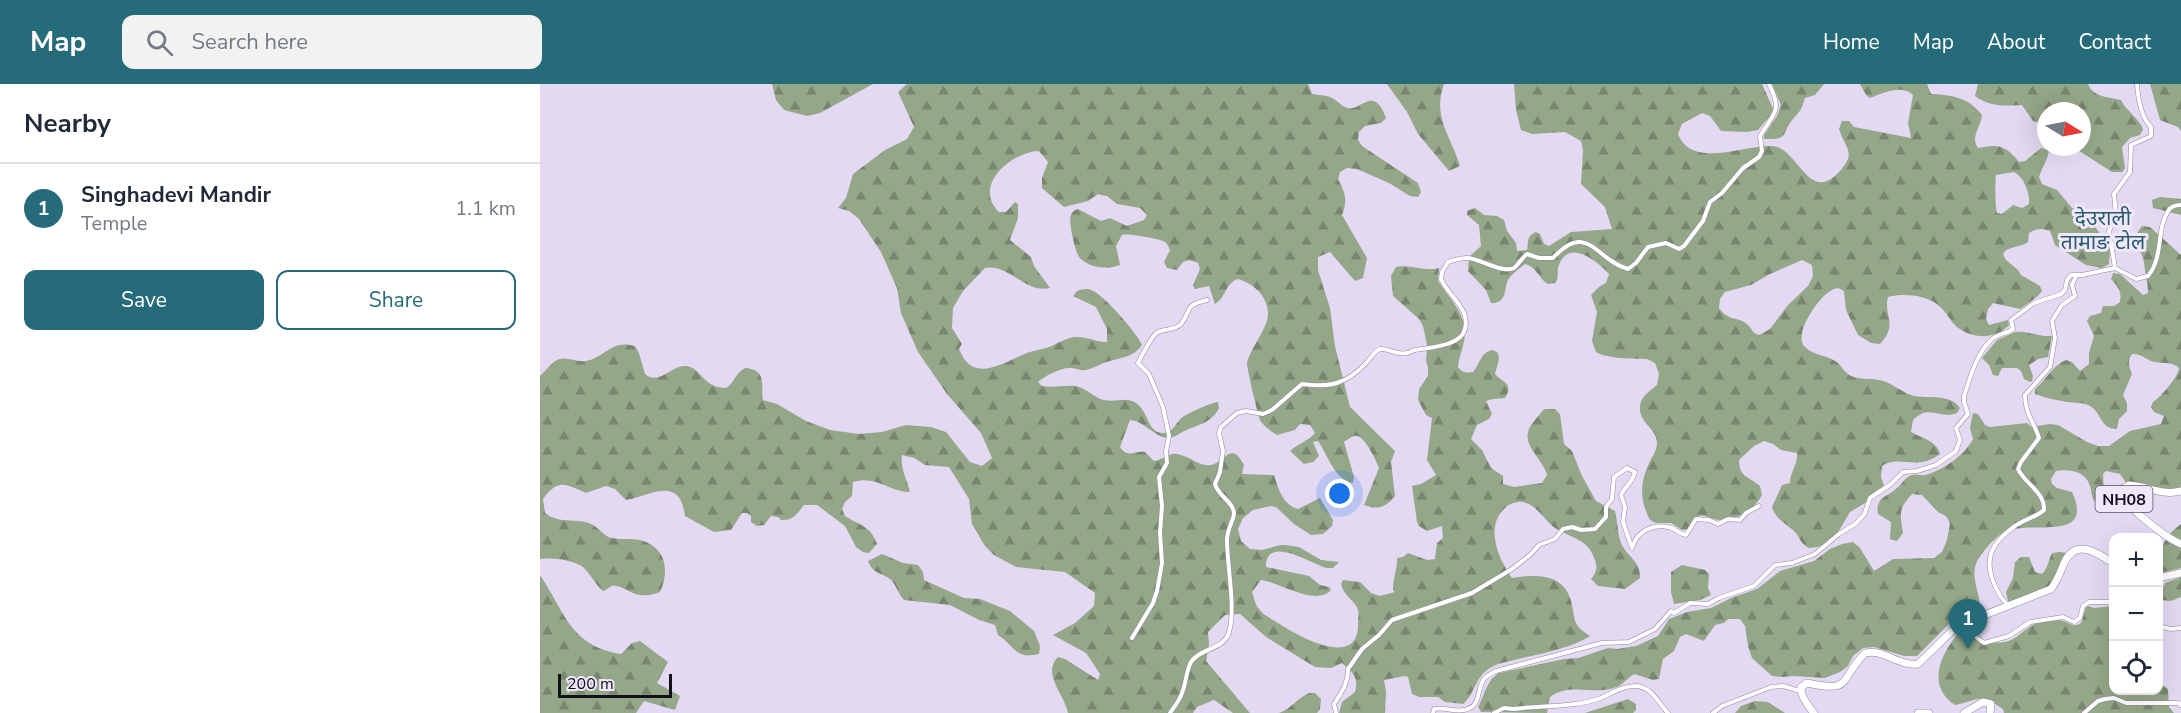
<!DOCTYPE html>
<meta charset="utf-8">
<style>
:root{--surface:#fff;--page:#f2f2f3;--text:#1f2937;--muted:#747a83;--line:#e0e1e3;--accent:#256b7a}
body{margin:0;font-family:"Nunito Sans","Noto Sans Devanagari",sans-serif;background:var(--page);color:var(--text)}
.controls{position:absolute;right:18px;bottom:18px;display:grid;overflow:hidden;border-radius:12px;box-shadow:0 6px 24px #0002}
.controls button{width:54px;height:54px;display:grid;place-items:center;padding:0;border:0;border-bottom:2px solid var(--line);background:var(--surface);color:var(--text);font:30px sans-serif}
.compass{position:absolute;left:1497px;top:18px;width:54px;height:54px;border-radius:50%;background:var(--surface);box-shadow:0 6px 24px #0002;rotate:100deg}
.scale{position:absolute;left:18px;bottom:15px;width:114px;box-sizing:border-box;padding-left:6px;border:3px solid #130f18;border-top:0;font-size:16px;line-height:21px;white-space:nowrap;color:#130f18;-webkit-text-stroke:4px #f0e7fd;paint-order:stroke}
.you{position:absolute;left:800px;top:410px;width:21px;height:21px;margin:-15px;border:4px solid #fff;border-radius:50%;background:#1a73e8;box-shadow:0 0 0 9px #1a73e833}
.badge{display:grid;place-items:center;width:39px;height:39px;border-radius:50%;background:var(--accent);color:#fff;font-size:20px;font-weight:700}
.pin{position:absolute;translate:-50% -50px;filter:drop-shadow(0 2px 3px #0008)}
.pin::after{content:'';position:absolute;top:32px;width:21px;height:18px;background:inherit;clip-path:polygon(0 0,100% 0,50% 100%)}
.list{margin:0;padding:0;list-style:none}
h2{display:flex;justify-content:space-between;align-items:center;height:78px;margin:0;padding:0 24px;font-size:26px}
h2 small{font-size:20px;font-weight:400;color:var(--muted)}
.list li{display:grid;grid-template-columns:39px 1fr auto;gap:18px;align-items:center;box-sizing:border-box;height:90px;padding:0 24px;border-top:2px solid var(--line)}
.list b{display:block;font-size:22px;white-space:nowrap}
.list p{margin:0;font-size:20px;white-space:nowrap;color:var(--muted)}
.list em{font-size:20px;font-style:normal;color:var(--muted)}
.actions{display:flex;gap:12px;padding:18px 24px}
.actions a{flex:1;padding:14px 0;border:2px solid var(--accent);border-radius:12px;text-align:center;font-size:21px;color:var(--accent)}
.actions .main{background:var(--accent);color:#fff}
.icon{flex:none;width:33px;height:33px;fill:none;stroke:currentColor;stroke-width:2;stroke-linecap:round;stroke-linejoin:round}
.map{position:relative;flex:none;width:1641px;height:629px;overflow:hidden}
header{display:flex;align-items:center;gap:36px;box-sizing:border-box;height:84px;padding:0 30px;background:var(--accent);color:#fff}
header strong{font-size:28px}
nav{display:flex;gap:33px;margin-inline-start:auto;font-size:21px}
.search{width:420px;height:54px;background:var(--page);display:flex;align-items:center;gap:15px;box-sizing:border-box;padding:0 21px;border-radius:12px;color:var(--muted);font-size:22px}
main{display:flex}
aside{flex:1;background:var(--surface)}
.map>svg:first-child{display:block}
</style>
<header>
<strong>Map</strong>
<div class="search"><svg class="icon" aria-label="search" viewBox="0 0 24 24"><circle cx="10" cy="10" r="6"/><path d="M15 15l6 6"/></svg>Search here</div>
<nav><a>Home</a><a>Map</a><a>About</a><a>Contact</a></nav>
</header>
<main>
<aside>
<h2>Nearby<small></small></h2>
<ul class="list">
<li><span class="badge">1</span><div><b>Singhadevi Mandir</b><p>Temple</p></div><em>1.1 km</em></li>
</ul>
<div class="actions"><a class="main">Save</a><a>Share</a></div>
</aside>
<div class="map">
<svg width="1641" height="629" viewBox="0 0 1641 629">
<defs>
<pattern id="forest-firs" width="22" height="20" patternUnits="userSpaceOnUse" patternTransform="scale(1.5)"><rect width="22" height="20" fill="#95a789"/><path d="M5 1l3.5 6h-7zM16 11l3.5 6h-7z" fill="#78866f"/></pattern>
</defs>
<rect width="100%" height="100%" fill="#e4d9f3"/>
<g fill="url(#forest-firs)" fill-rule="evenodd">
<polygon points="232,0 333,0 280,29 267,32 244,26 236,16"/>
<path d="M367 0H768L772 10C779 11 786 11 792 14 798 17 802 23 808 24 821 27 834 0 846 34L841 39 825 42 819 48 818 56 822 62 878 99 881 108 878 113 870 112 849 99 817 85 807 84 800 88 798 95C805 108 808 116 802 131L827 174 823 194 815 197 790 168 778 173V186L790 224 795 262 810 323 855 367 851 378 855 412C845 424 838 426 824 421L839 384C836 376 825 353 817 352 813 351 807 356 804 358L814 393 813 399C795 397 788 371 778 357L773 358 779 372 773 378 764 380 750 367C758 360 768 357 775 349L770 341 760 340 755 346 737 351C731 347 724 343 720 336 718 332 706 281 707 278 711 266 719 255 724 244 736 222 719 201 698 195 685 199 686 214 675 220L669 202 655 205 653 201 660 185 658 179 649 176 643 178 637 186 627 184 624 178 630 166C628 162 628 161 625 158 620 155 588 149 582 151L576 162 580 181C568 186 548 184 539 173 535 167 528 137 531 131 533 127 535 126 538 125L561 137 570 134 587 142 604 136 607 131 600 124 577 120 567 112 561 111 558 110 548 117 524 123 502 104V94L508 78 499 67C471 68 432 102 459 128H466L475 118 478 120V134L470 156 491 173 494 182 510 204C485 210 469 179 445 184L423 207 413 224 412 244 422 260 419 265C432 299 460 281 482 271 490 267 500 266 509 263 517 260 526 254 535 253 545 252 556 258 567 258V245L556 223 533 212 537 207C542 205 546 204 551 206 562 209 598 250 602 261 594 273 583 273 570 277 561 279 553 285 545 286 540 287 536 284 531 284 521 283 505 292 498 298L502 302C513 304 524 301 535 302 547 304 554 314 564 316 575 319 586 312 596 319 608 326 607 349 623 349 634 349 636 337 644 332 651 328 672 318 678 318L679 324C672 339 657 341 644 347 637 351 631 356 623 353 611 349 603 337 590 336L580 363C588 375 594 366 605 368L614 377C622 376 627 370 635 370 647 370 659 383 671 381 685 378 691 356 704 381L702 390 734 391C738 404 743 421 758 425L780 414 793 436 792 442 783 450 771 451 754 440 736 423 731 422 713 426 703 434 698 445 701 457 710 465 722 466 740 461H746L759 463 781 476 799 478 793 484H787C773 481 726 449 726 483L769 492 780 501 789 503 791 506C776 523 739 498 721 496L712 508C714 513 715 521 719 525 723 531 732 535 738 539 756 551 819 587 818 540 818 536 819 530 818 526 815 516 804 513 801 500L803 496 820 498 831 509 840 512 855 508 853 506C853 495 858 481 857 474L863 473 868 469 887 476 895 475 897 459 903 454 902 442 887 447 879 442 877 438 872 402 881 400 896 391 887 376 892 334 886 331 878 316 879 305 888 292V283L886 278 887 261 883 242 879 235 853 212 851 192 856 183C872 180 884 188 899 184L898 197C909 214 926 229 925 251 924 262 919 272 918 283 922 289 927 289 933 288 941 279 940 268 953 266L958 269 959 275 955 290C963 299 974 299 965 314L953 315 946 317 952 330 949 335 937 341 931 355 942 366 951 384 963 392V400L974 403 1002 399 1007 391C1004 377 984 363 988 348 989 341 999 332 1004 325H1015L1020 330 1024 360 1032 367 1042 392 1056 417 1075 427C1078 437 1077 451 1082 461 1088 473 1101 478 1100 494L1085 505 1058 502 1051 495C1057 488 1058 483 1054 474 1048 455 1031 454 1015 444 1005 437 997 421 983 418 978 417 969 420 966 423 944 442 958 474 972 494 995 490 1024 489 1031 517 1036 536 1031 540 1050 552 1034 563 1001 570 982 574 972 577 960 578 950 584 935 593 935 610 923 620L905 618 898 613H879L872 610 868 593 865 592 844 596 846 608 845 629H799L802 618 815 608C819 593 813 589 802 579L791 584 775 583 726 553 700 530 685 531 668 548 669 560 666 577 710 629H693L674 616 657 623 653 629H528C525 611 501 590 518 573L525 575 558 596 560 590 546 569 513 551 535 539 554 522 555 509 525 488 476 483 454 471 445 462 432 440 429 415 409 383 385 381 374 374 362 371C360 385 367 394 370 408 348 408 337 391 313 398L312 412 305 418 302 425 305 432C319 441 331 442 337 460L329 469 323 468 316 463 305 442 277 421H264C257 430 253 437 241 436L238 433 231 432 224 441 217 442 211 438V432L207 429H202L191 446 174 448 145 432C140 391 112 411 86 416L75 405 66 402 46 409C26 400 18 394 3 415L5 429C19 440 33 434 49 439 58 442 64 453 72 454 82 456 91 454 100 456 126 463 130 486 120 508 94 519 84 499 72 502 69 503 67 506 63 507 55 500 51 491 44 484 36 476 11 473 0 475V292C5 288 9 281 14 278 24 270 35 279 46 277 66 273 71 255 95 262L99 269 105 290C119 302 130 282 145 282 161 282 162 304 186 304 194 299 195 291 202 286 206 283 207 284 211 285 226 288 221 304 223 316L237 320 266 337 290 346 319 350 342 348 366 341 391 343 406 348 430 378 442 382 452 374 441 349 407 310 378 268 361 229 357 204 341 168 319 135 309 127 298 124 306 114 313 90 345 66 367 55 374 43 358 8Z"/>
<path d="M847 0H904C892 33 911 52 920 82L909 87 878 50 867 28Z"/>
<path d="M974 0H1222L1234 27 1218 46 1207 48 1181 47 1170 32 1162 29 1142 40 1138 50C1152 86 1205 60 1232 62 1258 63 1268 120 1298 89 1318 68 1305 65 1299 45L1302 37H1309L1314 43 1371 54 1368 39 1373 11C1362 0 1343 9 1330 14L1326 11 1320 0H1387L1391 10C1412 11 1428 13 1442 31 1441 43 1430 53 1438 64 1459 60 1465 61 1479 78L1485 77 1501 64 1509 66C1508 76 1502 83 1499 93L1502 100 1517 106 1532 124 1558 131 1556 144 1570 164 1569 180 1562 184 1546 181 1515 161 1510 147C1502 144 1497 144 1489 149L1488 158C1480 164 1467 162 1463 170L1466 176 1478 186 1481 191 1500 202 1502 207 1498 212 1480 225 1453 219 1448 225 1446 235 1449 241 1468 236 1469 241C1455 256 1432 255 1417 243 1410 237 1406 227 1398 221 1386 211 1363 209 1348 213 1343 232 1359 240 1340 260L1331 259 1318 251 1306 226 1304 207C1300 204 1297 203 1292 206 1279 212 1252 251 1265 263 1274 272 1289 271 1298 279 1302 283 1305 289 1311 292 1320 296 1330 294 1339 296 1350 298 1358 305 1368 310 1384 317 1408 307 1420 324L1417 329C1399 336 1390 319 1373 336L1371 348C1382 354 1397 357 1400 370 1376 388 1359 370 1342 382L1341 393 1344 402 1333 409 1330 416 1310 428 1294 455 1278 463 1269 464C1260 459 1261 456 1256 449 1246 439 1236 436 1232 423L1242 401 1250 399C1250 388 1258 380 1257 369L1241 366 1233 360 1224 357 1214 362 1199 376C1199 393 1208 392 1220 402L1222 411C1214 426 1197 437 1179 436 1173 436 1163 429 1157 433 1153 435 1150 442 1148 445L1142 446 1131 439H1116L1110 436C1099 415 1100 398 1110 377 1113 372 1117 366 1117 359 1117 344 1098 339 1100 322 1101 312 1110 307 1117 301L1119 290 1115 279 1107 275 1078 274 1062 271 1056 268 1052 257 1057 228 1051 211 1059 203 1066 199 1069 190C1057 177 1029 154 1019 181 1016 188 1020 193 1015 199L1008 200C998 194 997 183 985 180 980 184 969 192 967 198 964 209 966 219 951 219L946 206 928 187 929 173 941 162 939 141 927 131V127L935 124 944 131 957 132 964 136 967 147 976 159 977 167 987 166C989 157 986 152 996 148L1000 150 1004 160 1009 162 1031 148 1072 145 1065 123 1041 100 1043 66 1041 57 1025 48 992 50 981 46 976 26ZM1474 88C1484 93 1490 109 1489 120L1482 124 1473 121 1462 130 1457 129C1455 122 1455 98 1456 91ZM1262 176 1272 181 1273 192 1268 202 1248 221 1230 245 1219 251C1212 249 1213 246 1208 241 1197 231 1190 239 1179 224L1180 215 1185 208 1211 201 1230 190Z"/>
<path d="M1232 0H1284L1275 11 1265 14C1261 26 1262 25 1253 35 1241 49 1250 56 1224 55V51L1237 32 1241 21Z"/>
<path d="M1438 0H1548C1553 13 1568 13 1581 16 1586 27 1599 34 1603 45L1600 51 1590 54 1582 63 1585 84 1582 88H1572L1533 63H1542V27H1506V40L1493 37 1482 21C1464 22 1450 23 1435 12Z"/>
<polygon points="1610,0 1641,0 1641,47 1638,43 1620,36"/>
<polygon points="1620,113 1641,115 1641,131 1613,124 1612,116"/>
<path d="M1602 142 1610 143 1641 171V409L1617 411 1589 403 1580 390 1566 387 1563 390 1564 409 1558 416 1554 417C1551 411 1552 408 1550 402 1546 387 1528 385 1516 387L1511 395 1512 400 1517 404 1532 408C1557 462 1482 433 1461 450 1452 457 1438 471 1435 483 1430 507 1460 537 1412 530L1409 540 1377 572H1364L1334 563 1323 564 1313 572 1308 582 1300 588 1285 594 1254 592 1242 593 1232 592 1212 574 1208 562 1205 542 1200 535H1188L1184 539 1175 541 1164 557 1146 550 1140 553 1134 567 1123 575 1119 595 1113 596 1094 590C1089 593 1084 599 1079 602 1057 613 1031 597 1010 613L1007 629 941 628 938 623C945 611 946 597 959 589L1024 575 1038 574 1068 564 1077 565 1096 562 1118 552 1129 535 1147 528 1171 524 1191 514 1217 505 1240 487 1274 477 1290 465 1302 460 1313 458 1320 464 1334 487 1353 475 1394 474 1402 468 1407 456 1410 439 1406 432 1398 428 1382 411 1372 410C1358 425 1360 430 1363 449L1357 457 1350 455 1351 438 1338 430C1335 412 1349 413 1358 403 1363 399 1365 393 1372 391 1376 390 1381 392 1386 391 1404 385 1424 372 1433 355L1430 344 1433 329 1438 330 1445 341 1450 343 1487 339 1491 343 1510 340 1518 341 1547 358 1558 362H1569L1590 347 1621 340 1624 332 1614 328 1611 323 1613 318C1620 314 1639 292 1639 284 1631 277 1625 280 1615 278 1607 277 1602 269 1592 270 1587 277 1589 282 1592 290L1583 311 1587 319V327L1579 335 1577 345C1560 345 1562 329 1550 322 1543 318 1535 319 1527 318 1516 316 1505 314 1495 310V305C1506 296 1512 282 1526 276L1532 278 1540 287 1549 280V269L1554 252 1547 237 1550 232 1561 229 1563 222H1574L1580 218C1582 207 1578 203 1571 195L1573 189 1580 190 1603 211 1608 209C1608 199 1605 189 1604 179 1602 163 1588 159 1602 142Z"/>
<path d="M1475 248C1487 246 1498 253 1512 252L1508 273 1498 275 1489 281 1493 292 1492 297 1490 298 1484 295 1481 287 1477 284H1462L1458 292 1453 291 1449 281 1442 274 1457 256Z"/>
<path d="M1641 440V484L1620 489C1614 471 1626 450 1641 440Z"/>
<path d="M1520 468 1528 469 1509 504 1473 519 1468 517 1466 508 1473 494 1475 478 1481 473H1489L1495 488 1502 490C1508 484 1508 477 1512 469Z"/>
<path d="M342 470 363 479 378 481 383 488 384 496 424 514 440 515 470 527 494 547 500 562 499 570C475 576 474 561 458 551L455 541 439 536 410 521 364 516C358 510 356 500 350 495 340 488 333 490 328 477Z"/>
<polygon points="1142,481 1165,486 1169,490 1168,504 1171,511 1160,516 1134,520 1131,508 1131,488"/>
<path d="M0 491C25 528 30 562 81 570L92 559 100 557 128 578 117 599 140 612 135 626 104 617 96 629H0Z"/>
<polygon points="1641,493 1641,513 1631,517 1621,516 1620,511 1625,499"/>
<path d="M1548 522 1554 524 1573 522 1574 606H1618L1619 599 1628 605 1629 623 1634 629H1464L1463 625C1439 608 1440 616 1415 621 1392 606 1396 582 1409 562 1415 553 1419 546 1429 541L1433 553C1443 558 1460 561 1471 556 1483 550 1488 540 1504 537 1509 536 1518 535 1523 537 1531 539 1533 544 1541 539L1546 523Z"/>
<path d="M769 609H775L781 615 780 625 777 629H739C751 625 757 614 769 609Z"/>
<polygon points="1088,615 1096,620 1096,626 1093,629 1045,629"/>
<polygon points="1215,617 1228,618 1245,629 1195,629 1201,622"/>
</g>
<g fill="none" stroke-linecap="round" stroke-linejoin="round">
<g stroke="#90859e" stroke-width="5">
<g id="street">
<path d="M1575 184 1596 195 1608 192C1624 172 1616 146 1628 127 1631 122 1636 121 1641 121"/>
<path d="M1093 462C1097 447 1113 440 1128 443 1135 444 1139 450 1146 451L1156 435 1169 436 1178 440 1188 435 1200 436 1206 429 1219 422"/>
<path d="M1469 522C1462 516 1459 510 1455 502 1443 475 1451 459 1475 442 1484 435 1495 434 1504 426 1505 408 1485 400 1478 385L1481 378 1499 354C1494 337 1485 331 1485 311L1510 283 1515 254 1512 237 1522 221 1535 212 1532 201 1536 192"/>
<polyline points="1426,539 1428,547 1444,559 1469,552 1490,538 1523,533 1534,538 1540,534 1543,522 1549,518 1574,518"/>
<polyline points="1618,542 1631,545 1641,544"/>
<path d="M592 554 613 519 617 507 622 479 620 449 622 422 619 393 627 379 626 367 629 352 623 323 609 290 598 279C601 273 613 250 618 248 625 245 636 246 641 240 653 224 643 222 667 216"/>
<path d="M630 629C634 623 640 616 642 609 646 600 646 587 651 578 660 564 684 566 689 548 696 525 687 481 687 456 687 446 693 437 694 430 694 418 678 412 675 400L680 388 683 367 679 349 681 343 697 329 706 327 723 330 732 326 762 300C790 304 807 300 827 278 831 274 834 267 840 265 849 264 858 272 867 269 870 269 872 266 875 266 895 263 935 262 924 229 919 217 906 207 901 195L902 188 908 178C914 176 920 174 927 174 939 174 963 190 974 184 978 181 982 174 987 170L999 174H1013C1048 136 1055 176 1088 185L1096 179 1108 163 1126 159 1139 165 1144 162 1163 137 1170 118 1182 109 1203 84 1219 73 1222 67 1220 52C1234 28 1243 28 1229 0"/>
<path d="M796 629 794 620C802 608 808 599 808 585L822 565 839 551 852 536 932 509 972 485 991 470 999 461 1015 455 1023 445 1032 443 1041 446 1055 445 1066 433V423L1072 415 1074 393 1087 384 1095 388C1093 398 1085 402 1081 411L1085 423 1083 438 1092 464"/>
<path d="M893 629 894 625C904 623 914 628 924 626 942 623 936 606 944 595 947 591 952 589 956 587L1062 559 1089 558 1115 545 1131 527 1134 529 1150 519 1168 520 1179 514 1214 502 1235 481 1252 479 1275 470 1299 450 1315 440 1324 431 1330 414 1351 400 1363 388 1377 387 1396 381 1416 367 1420 356 1416 344 1428 330 1424 318V312C1431 292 1435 272 1451 256 1457 250 1466 250 1473 245L1471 236 1494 219 1521 210 1525 206 1527 196 1531 191H1542L1575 184 1569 147 1576 131 1574 110 1590 88 1591 61 1611 52V43C1601 33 1598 14 1597 0"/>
<path d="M954 629 964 624 973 625C1002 621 1034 624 1061 614 1072 609 1085 601 1097 602 1113 604 1118 619 1128 629"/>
<polyline points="1173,629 1182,622 1231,603 1243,602 1260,607"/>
<polyline points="1544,629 1558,617 1565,615 1574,614 1586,619 1638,619 1641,621"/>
</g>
</g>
<g stroke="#90859e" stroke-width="8">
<g id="primary">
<path d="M1641 407C1621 412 1608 402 1589 401L1582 405 1581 409C1586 423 1626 454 1641 460"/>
<polyline points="1618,494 1641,489"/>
<path d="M1274 629C1268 622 1260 612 1261 603L1267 599C1313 609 1298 597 1325 569 1342 564 1360 583 1378 580L1415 544 1424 539 1511 505C1518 496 1520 489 1524 479 1536 453 1558 469 1574 480"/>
<polyline points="1378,629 1389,629"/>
<polyline points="1424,629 1443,618 1451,620 1450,629"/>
</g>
</g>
<use href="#street" stroke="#fff" stroke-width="4"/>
<use href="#primary" stroke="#fff" stroke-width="7"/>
</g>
<g text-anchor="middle" stroke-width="6" stroke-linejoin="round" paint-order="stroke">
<rect fill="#f0e7fd" stroke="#55505d" stroke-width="1.5" x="1555.5" y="402" width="57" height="26" rx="4.5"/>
<g font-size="16" font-weight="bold" fill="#130f18">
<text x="1584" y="421">NH08</text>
</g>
<g font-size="21" fill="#255c68" stroke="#f0e7fd">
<text x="1563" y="141">देउराली<tspan x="1563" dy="24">तामाङ टोल</tspan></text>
</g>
</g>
</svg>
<div class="controls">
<button>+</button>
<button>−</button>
<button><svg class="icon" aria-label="locate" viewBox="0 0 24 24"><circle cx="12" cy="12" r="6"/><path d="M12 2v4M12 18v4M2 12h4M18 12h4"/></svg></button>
</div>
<svg class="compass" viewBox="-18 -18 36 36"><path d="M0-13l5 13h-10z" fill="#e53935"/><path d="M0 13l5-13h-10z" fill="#747a83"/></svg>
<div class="scale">200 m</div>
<div class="you"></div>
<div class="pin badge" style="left:1428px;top:565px">1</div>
</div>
</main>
